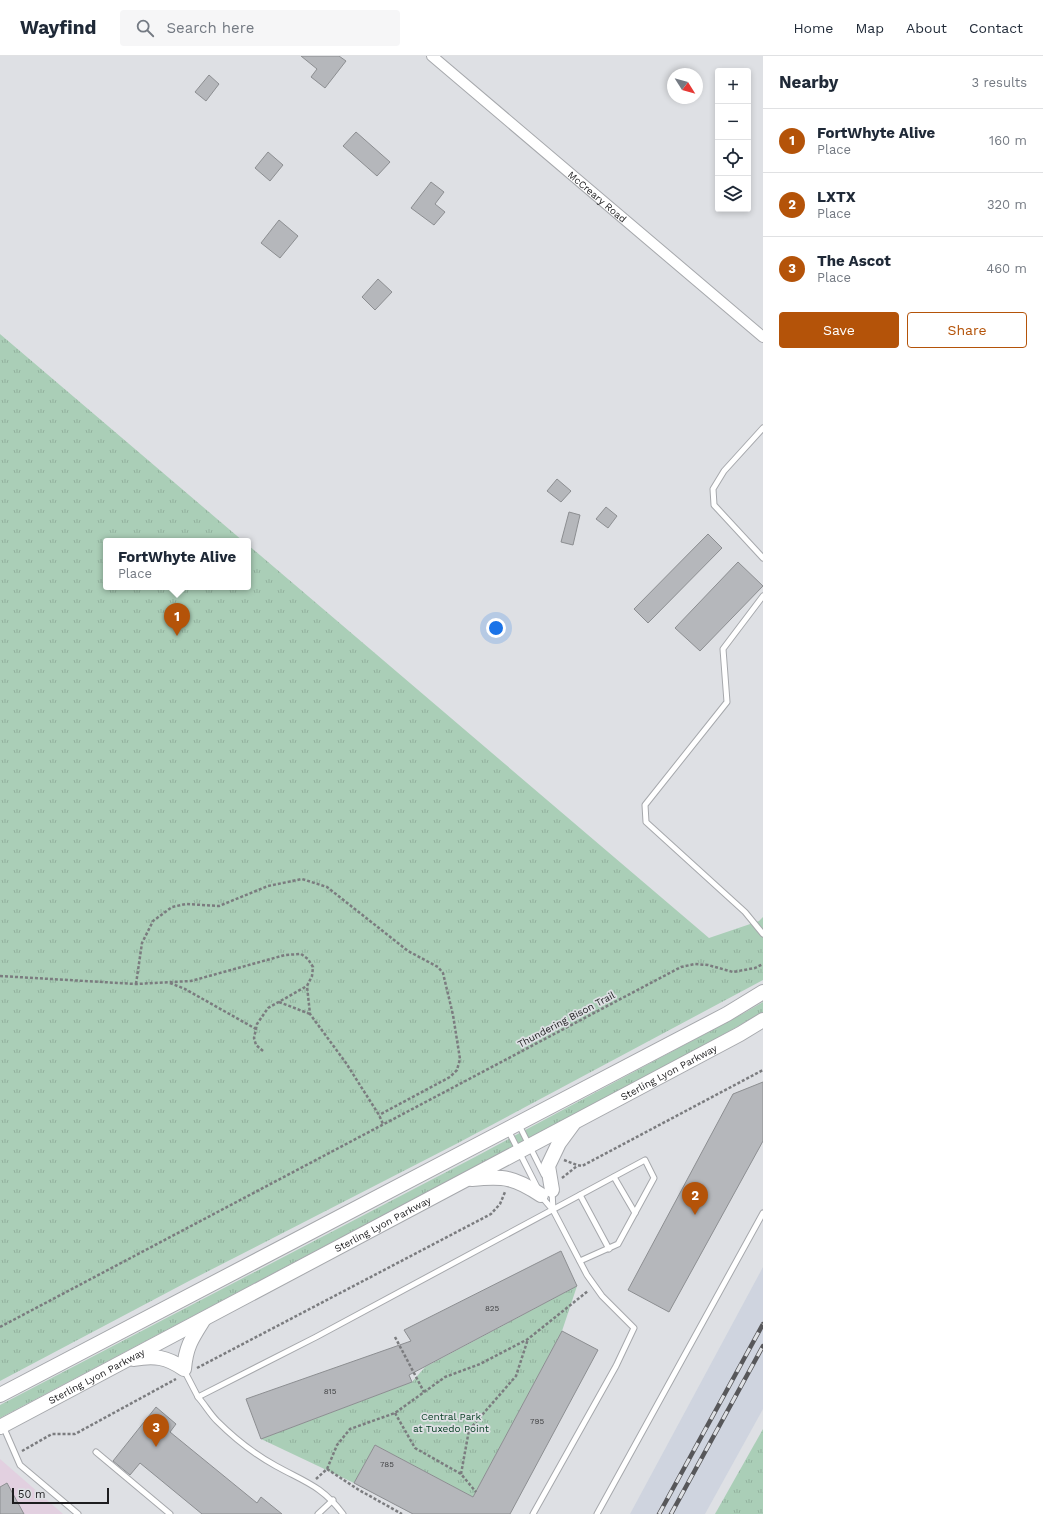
<!DOCTYPE html>
<meta charset="utf-8">
<style>
:root{--surface:#fff;--page:#f6f6f7;--text:#1f2937;--muted:#747a83;--line:#e0e1e3;--accent:#b45309}
body{margin:0;font-family:"Work Sans",sans-serif;background:var(--page);color:var(--text)}
.controls{position:absolute;right:12px;top:12px;display:grid;overflow:hidden;border-radius:4px;box-shadow:0 2px 6px #0003}
.controls button{width:36px;height:36px;display:grid;place-items:center;padding:0;border:0;border-bottom:1px solid var(--line);background:var(--surface);color:var(--text);font:20px sans-serif}
.compass{position:absolute;left:667px;top:12px;width:36px;height:36px;border-radius:50%;background:var(--surface);box-shadow:0 2px 6px #0003;rotate:127deg}
.scale{position:absolute;left:12px;bottom:10px;width:97px;box-sizing:border-box;padding-left:4px;border:2px solid #1d1d1f;border-top:0;font-size:11px;line-height:14px;white-space:nowrap;color:#1d1d1f;-webkit-text-stroke:3px #dee0e4;paint-order:stroke}
.you{position:absolute;left:496px;top:572px;width:14px;height:14px;margin:-10px;border:3px solid #fff;border-radius:50%;background:#1a73e8;box-shadow:0 0 0 6px #1a73e833}
.badge{display:grid;place-items:center;width:26px;height:26px;border-radius:50%;background:var(--accent);color:#fff;font-size:13px;font-weight:700}
.pin{position:absolute;translate:-50% -33px;filter:drop-shadow(0 1px 2px #0008)}
.pin::after{content:'';position:absolute;top:21px;width:14px;height:12px;background:inherit;clip-path:polygon(0 0,100% 0,50% 100%)}
.popup{position:absolute;left:103px;top:482px;width:148px;height:52px;box-sizing:border-box;display:grid;place-content:center;border-radius:4px;background:var(--surface);filter:drop-shadow(0 1px 3px #0005);font-size:13px;white-space:nowrap;color:var(--muted)}
.popup b{font-size:15px;color:var(--text)}
.popup::after{content:'';position:absolute;left:50%;top:100%;margin-left:-8px;border:8px solid transparent;border-top-color:var(--surface)}
.list{margin:0;padding:0;list-style:none}
h2{display:flex;justify-content:space-between;align-items:center;height:52px;margin:0;padding:0 16px;font-size:17px}
h2 small{font-size:13px;font-weight:400;color:var(--muted)}
.list li{display:grid;grid-template-columns:26px 1fr auto;gap:12px;align-items:center;box-sizing:border-box;height:64px;padding:0 16px;border-top:1px solid var(--line)}
.list b{display:block;font-size:15px;white-space:nowrap}
.list p{margin:0;font-size:13px;white-space:nowrap;color:var(--muted)}
.list em{font-size:13px;font-style:normal;color:var(--muted)}
.actions{display:flex;gap:8px;padding:12px 16px}
.actions a{flex:1;padding:9px 0;border:1px solid var(--accent);border-radius:4px;text-align:center;font-size:14px;color:var(--accent)}
.actions .main{background:var(--accent);color:#fff}
.icon{flex:none;width:22px;height:22px;fill:none;stroke:currentColor;stroke-width:2;stroke-linecap:round;stroke-linejoin:round}
.map{position:relative;flex:none;width:763px;height:1458px;overflow:hidden}
header{display:flex;align-items:center;gap:24px;box-sizing:border-box;height:56px;padding:0 20px;background:var(--surface);border-bottom:1px solid var(--line)}
header strong{font-size:19px}
nav{display:flex;gap:22px;margin-inline-start:auto;font-size:14px}
.search{width:280px;height:36px;background:var(--page);display:flex;align-items:center;gap:10px;box-sizing:border-box;padding:0 14px;border-radius:4px;color:var(--muted);font-size:15px}
main{display:flex}
aside{flex:1;background:var(--surface)}
.map>svg:first-child{display:block}
</style>
<header>
<strong>Wayfind</strong>
<div class="search"><svg class="icon" aria-label="search" viewBox="0 0 24 24"><circle cx="10" cy="10" r="6"/><path d="M15 15l6 6"/></svg>Search here</div>
<nav><a>Home</a><a>Map</a><a>About</a><a>Contact</a></nav>
</header>
<main>
<div class="map">
<svg width="763" height="1458" viewBox="0 0 763 1458">
<defs>
<pattern id="grass-tufts" width="24" height="20" patternUnits="userSpaceOnUse"><rect width="24" height="20" fill="#aaceb7"/><path d="M3 7l-1-3M5 7V3M7 7l1-3M15 17l-1-3M17 17v-4M19 17l1-3" fill="none" stroke="#92b09d"/></pattern>
</defs>
<rect width="100%" height="100%" fill="#dee0e4"/>
<polygon fill="#e2d0e0" points="0,1403 63,1458 0,1458"/>
<polygon fill="#cfd4df" points="763,1211 763,1353 705,1458 630,1458"/>
<g fill="url(#grass-tufts)">
<polygon points="0,278 243,485 106,485 106,531 248,531 248,489 709,882 759,865 763,861 763,924 458,1087 189,1225 0,1325"/>
<polygon points="763,946 763,956 710,986 0,1362 0,1349 475,1101 744,957"/>
<polygon points="577,1230 562,1275 473,1441 375,1389 354,1427 261,1383 412,1326 425,1311"/>
<polygon points="763,1373 763,1458 715,1458"/>
</g>
<g fill="#b5b7bb" stroke="#8c8e91">
<polygon points="301,0 339,0 346,5 325,32 311,21 317,13"/>
<polygon points="209,19 219,28 206,45 195,36"/>
<polygon points="356,76 390,106 377,120 343,90"/>
<polygon points="268,96 283,109 270,125 255,112"/>
<polygon points="431,126 444,136 435,148 445,156 434,169 411,152"/>
<polygon points="279,164 298,180 280,202 261,187"/>
<polygon points="378,223 392,236 375,254 362,241"/>
<polygon points="557,423 571,435 561,446 547,435"/>
<polygon points="606,451 617,460 608,472 596,463"/>
<polygon points="569,456 580,459 573,489 561,486"/>
<polygon points="708,478 722,492 648,567 634,553"/>
<polygon points="738,506 763,530 700,595 675,572"/>
<polygon points="763,1026 763,1085 669,1256 628,1234 733,1038"/>
<polygon points="561,1195 577,1230 409,1319 412,1326 261,1383 246,1343 411,1285 404,1274"/>
<polygon points="562,1275 598,1294 510,1458 413,1458 354,1427 375,1389 473,1441"/>
<polygon points="156,1351 176,1368 170,1376 257,1447 261,1441 282,1458 202,1458 140,1407 130,1419 113,1405"/>
<polygon points="7,1427 24,1458 0,1458 0,1431"/>
</g>
<g fill="none" stroke-linecap="round" stroke-linejoin="round">
<g stroke="#a6a8ac" stroke-width="7">
<g id="service">
<polyline points="763,372 724,415 713,433 714,449 763,502"/>
<polyline points="763,540 723,593 727,646 645,749 646,766 745,856 763,878"/>
<polyline points="519,1069 544,1119"/>
<polyline points="508,1074 538,1133"/>
<polyline points="614,1121 635,1157"/>
<polyline points="552,1135 553,1154"/>
<polyline points="580,1139 609,1193"/>
<polyline points="184,1314 198,1341 316,1281 645,1104 654,1122 618,1188 580,1205"/>
<path d="M198 1341C205 1349 210 1358 217 1365 233 1381 256 1399 276 1410 305 1426 322 1430 343 1458"/>
<polyline points="3,1370 20,1409 78,1458"/>
<polyline points="96,1396 170,1458"/>
<polyline points="318,1458 333,1444"/>
<polyline points="533,1458 616,1310 634,1272 602,1240 587,1219 553,1154 541,1140"/>
<polyline points="597,1458 763,1157"/>
</g>
</g>
<g stroke="#a6a8ac" stroke-width="12">
<g id="minor">
<path id="s1" d="M432 0 763 281"/>
</g>
</g>
<g stroke="#a6a8ac" stroke-width="16">
<g id="secondary">
<path d="M472 1123C504 1120 514 1121 541 1139"/>
<polyline points="552,1134 548,1110 559,1087 573,1068"/>
<path d="M134 1303C154 1299 167 1301 184 1313 186 1290 192 1282 204 1263"/>
<polyline points="0,1339 727,958 763,936"/>
<path id="s2" d="M0 1371 740 978 763 964"/>
</g>
</g>
<g stroke="#7b7c7f" stroke-width="2.5" stroke-dasharray="3 2" stroke-linecap="butt">
<polyline points="0,920 136,928 191,925 285,899 301,898 308,903 313,911 312,920 307,930 310,958 346,1007 379,1059 383,1068"/>
<polyline points="170,927 185,933 256,973"/>
<polyline points="136,928 142,887 153,865 172,851 186,848 219,850 268,830 302,823 327,831 408,895 438,911 443,917 453,959 460,1003 457,1014 450,1021 379,1059"/>
<polyline points="279,946 310,958"/>
<polyline points="263,995 256,989 254,982 257,968 268,952 307,930"/>
<polyline points="564,1104 577,1109 582,1110 763,1014"/>
<polyline points="562,1122 577,1110"/>
<polyline points="0,1271 681,911 695,908 708,909 733,916 755,912 763,908"/>
<polyline points="395,1281 424,1336"/>
<polyline points="197,1312 491,1158 500,1148 505,1136"/>
<polyline points="395,1357 415,1392 461,1418 476,1436"/>
<polyline points="22,1395 52,1378 75,1378 176,1323"/>
<polyline points="327,1413 359,1434 402,1458"/>
<polyline points="461,1418 469,1374 516,1320 528,1283"/>
<polyline points="316,1423 327,1413 337,1389 350,1373 395,1357 445,1321 480,1308 528,1283 588,1235"/>
</g>
<use href="#service" stroke="#fff" stroke-width="5"/>
<use href="#minor" stroke="#fff" stroke-width="10"/>
<use href="#secondary" stroke="#fff" stroke-width="14"/>
<g stroke="#57575a" stroke-width="4.5">
<g id="rail">
<polyline points="659,1458 763,1268"/>
<polyline points="671,1458 763,1290"/>
</g>
</g>
<use href="#rail" stroke="#dee0e4" stroke-width="3" stroke-dasharray="9" stroke-linecap="butt"/>
</g>
<g text-anchor="middle" stroke-width="3.5" stroke-linejoin="round" paint-order="stroke">
<g font-size="8" fill="#434446">
<text x="492" y="1255">825</text>
<text x="330" y="1338">815</text>
<text x="537" y="1368">795</text>
<text x="387" y="1411">785</text>
</g>
<g font-size="10" fill="#1d1d1f" stroke="#dee0e4">
<text dy="4" stroke="none"><textPath href="#s1" startOffset="217">McCreary Road</textPath></text>
<text transform="translate(566 963) rotate(-28)" y="4">Thundering Bison Trail</text>
<text dy="4" stroke="none"><textPath href="#s2" startOffset="757">Sterling Lyon Parkway</textPath></text>
<text dy="4" stroke="none"><textPath href="#s2" startOffset="433">Sterling Lyon Parkway</textPath></text>
<text dy="4" stroke="none"><textPath href="#s2" startOffset="109">Sterling Lyon Parkway</textPath></text>
</g>
<g font-size="10" fill="#0c4328" stroke="#dee0e4">
<text x="451" y="1364">Central Park<tspan x="451" dy="12">at Tuxedo Point</tspan></text>
</g>
</g>
</svg>
<div class="controls">
<button>+</button>
<button>−</button>
<button><svg class="icon" aria-label="locate" viewBox="0 0 24 24"><circle cx="12" cy="12" r="6"/><path d="M12 2v4M12 18v4M2 12h4M18 12h4"/></svg></button>
<button><svg class="icon" aria-label="layers" viewBox="0 0 24 24"><path d="M12 4l9 5-9 5-9-5zM3 14l9 5 9-5"/></svg></button>
</div>
<svg class="compass" viewBox="-18 -18 36 36"><path d="M0-13l5 13h-10z" fill="#e53935"/><path d="M0 13l5-13h-10z" fill="#747a83"/></svg>
<div class="scale">50 m</div>
<div class="you"></div>
<div class="pin badge" style="left:177px;top:580px">1</div>
<div class="popup"><b>FortWhyte Alive</b>Place</div>
<div class="pin badge" style="left:695px;top:1159px">2</div>
<div class="pin badge" style="left:156px;top:1391px">3</div>
</div>
<aside>
<h2>Nearby<small>3 results</small></h2>
<ul class="list">
<li><span class="badge">1</span><div><b>FortWhyte Alive</b><p>Place</p></div><em>160 m</em></li>
<li><span class="badge">2</span><div><b>LXTX</b><p>Place</p></div><em>320 m</em></li>
<li><span class="badge">3</span><div><b>The Ascot</b><p>Place</p></div><em>460 m</em></li>
</ul>
<div class="actions"><a class="main">Save</a><a>Share</a></div>
</aside>
</main>
